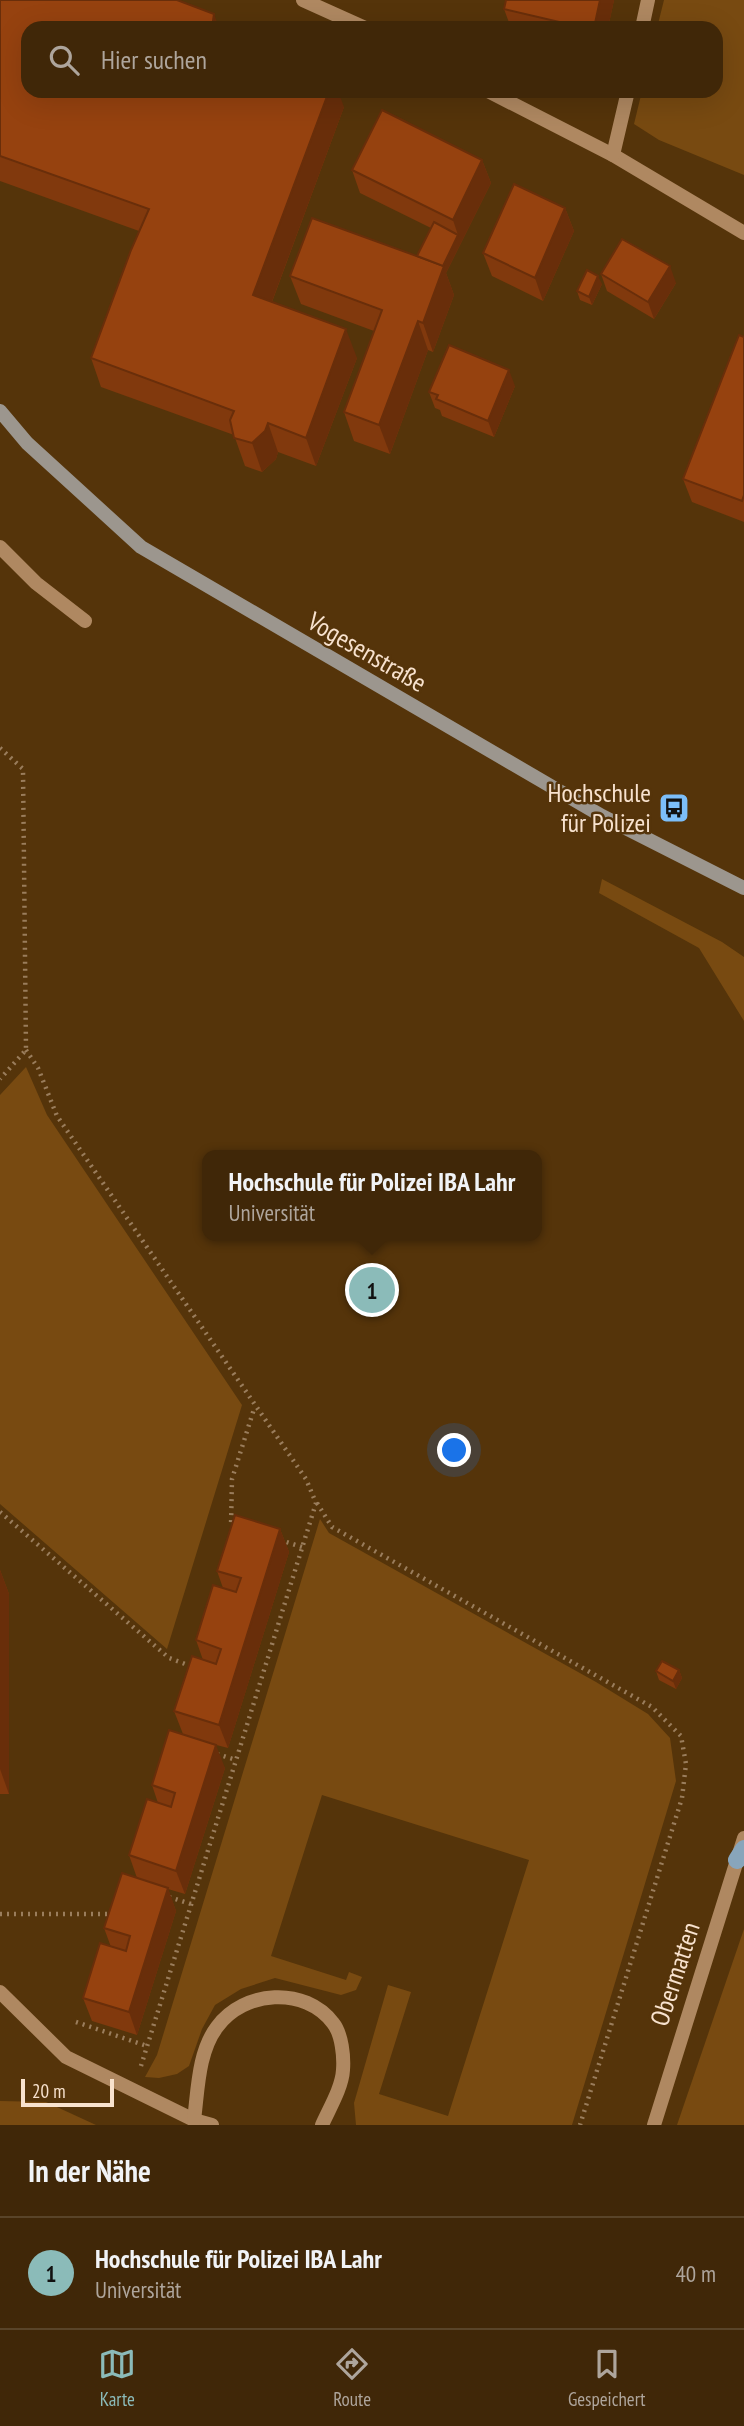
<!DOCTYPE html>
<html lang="de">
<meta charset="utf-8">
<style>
:root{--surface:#402708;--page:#4b3316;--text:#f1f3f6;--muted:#aea59c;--line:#594429;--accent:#8bbbb9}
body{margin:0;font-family:"PT Sans Narrow",sans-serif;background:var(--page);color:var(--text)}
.scale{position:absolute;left:21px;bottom:18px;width:93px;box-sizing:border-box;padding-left:7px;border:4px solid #f8e2ce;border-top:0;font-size:19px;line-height:24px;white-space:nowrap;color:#f8e2ce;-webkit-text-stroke:5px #55340a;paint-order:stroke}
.you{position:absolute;left:455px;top:1451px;width:24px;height:24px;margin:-18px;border:5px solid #fff;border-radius:50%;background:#1a73e8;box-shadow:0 0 0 10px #1a73e833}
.badge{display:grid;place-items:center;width:46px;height:46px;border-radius:50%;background:var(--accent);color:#111;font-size:23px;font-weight:700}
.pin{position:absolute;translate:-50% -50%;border:4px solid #fff;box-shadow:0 2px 7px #0006}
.popup{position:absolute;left:202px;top:1150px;width:340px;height:91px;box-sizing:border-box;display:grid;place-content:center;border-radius:14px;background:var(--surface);filter:drop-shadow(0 2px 5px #0005);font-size:23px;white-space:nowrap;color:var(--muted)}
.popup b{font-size:26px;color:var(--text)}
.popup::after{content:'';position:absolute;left:50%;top:100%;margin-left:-14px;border:14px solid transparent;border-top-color:var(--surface)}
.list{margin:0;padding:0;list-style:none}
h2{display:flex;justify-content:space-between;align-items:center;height:91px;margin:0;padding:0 28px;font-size:30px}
h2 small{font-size:23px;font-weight:400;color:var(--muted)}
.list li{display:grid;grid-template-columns:46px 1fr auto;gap:21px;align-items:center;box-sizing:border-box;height:112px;padding:0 28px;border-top:2px solid var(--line)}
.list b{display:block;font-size:26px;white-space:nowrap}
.list p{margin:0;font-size:23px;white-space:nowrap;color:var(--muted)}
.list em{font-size:23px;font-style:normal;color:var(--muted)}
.icon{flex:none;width:38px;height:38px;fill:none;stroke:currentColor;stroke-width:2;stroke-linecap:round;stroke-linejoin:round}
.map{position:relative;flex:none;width:744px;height:2125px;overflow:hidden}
.search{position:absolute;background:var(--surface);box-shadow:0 7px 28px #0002;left:21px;right:21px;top:21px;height:77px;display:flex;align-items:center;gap:18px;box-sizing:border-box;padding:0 24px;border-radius:21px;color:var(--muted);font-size:26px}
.sheet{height:203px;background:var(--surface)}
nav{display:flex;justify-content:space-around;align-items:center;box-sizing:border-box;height:98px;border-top:2px solid var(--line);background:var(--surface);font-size:19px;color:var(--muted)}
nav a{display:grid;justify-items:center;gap:4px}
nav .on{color:var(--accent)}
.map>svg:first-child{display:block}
</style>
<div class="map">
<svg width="744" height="2125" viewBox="0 0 744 2125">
<rect width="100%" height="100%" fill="#55340a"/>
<g fill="#784a11">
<polygon points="664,0 744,0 744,175 659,140 634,124 642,91 716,91 716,28 657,28"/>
<polygon points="602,879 722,942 744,957 744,1021 699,948 599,893"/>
<polygon points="26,1067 47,1115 242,1405 167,1649 0,1504 0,1095"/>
<polygon points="320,1519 329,1533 596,1682 648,1714 670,1738 676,1781 572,2125 356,2125 354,2103 388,1985 411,1992 379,2094 448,2116 529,1860 322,1795 271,1956 346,1980 349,1972 362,1977 356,1990 341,1995 275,1978 241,1989 215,2005 202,2029 189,2066 177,2074 159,2078 145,2077 157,2055"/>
<polygon points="744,1929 744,2125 677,2125"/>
<polygon points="0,2101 46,2102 96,2125 0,2125"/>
</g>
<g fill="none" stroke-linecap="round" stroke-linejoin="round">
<g stroke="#9a7d5c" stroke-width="4.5" stroke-dasharray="2 5" stroke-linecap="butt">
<polyline points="0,748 23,769 26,1050 0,1079"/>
<polyline points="26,1050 38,1068 57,1116 306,1479 316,1503 140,2069"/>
<polyline points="317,1503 332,1527 652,1707 681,1736 686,1764 682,1798 580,2125"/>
<polyline points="0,1512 169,1658 188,1665"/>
<polyline points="234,1527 231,1526 232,1479 254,1409"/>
<polyline points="280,1540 302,1547"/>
<polyline points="217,1754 236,1760"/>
<polyline points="169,1897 191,1904"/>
<polyline points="0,1914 111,1914"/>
<polyline points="76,2022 147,2046"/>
</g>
<g stroke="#af8861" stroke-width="14">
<polyline points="0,547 36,583 85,621"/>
<polyline points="0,1992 66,2057 194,2120 212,2125"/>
<path d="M194 2120C198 2090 198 2052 217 2027 244 1990 305 1986 333 2023 342 2034 344 2057 343 2070 342 2088 329 2109 322 2125"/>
</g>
<g stroke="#af8861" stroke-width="14">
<polyline points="303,0 365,28"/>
<polyline points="642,28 648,0"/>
<polyline points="488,91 613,155 744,233"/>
<polyline points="613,155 628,91"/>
<polyline points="654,2125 744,1838"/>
</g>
<polyline stroke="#9c968e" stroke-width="14" points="0,411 27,443 141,547 602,816 744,888"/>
<polyline stroke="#88a5bb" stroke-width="18" points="737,1860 744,1849"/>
</g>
<g fill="#81390d">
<polygon points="0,0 28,28 344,107 272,302 357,358 316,466 278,452 276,459 262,472 245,466 234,435 101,387 91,358 139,231 0,181"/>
<polygon points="506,0 614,0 608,28 511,28 504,9"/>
<polygon points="482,160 491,183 446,273 454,295 433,352 428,350 390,454 354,441 344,412 374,331 301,304 290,276 418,256 431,228 360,193 352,170"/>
<polygon points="565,208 574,231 543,301 492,276 483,253"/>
<polygon points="601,274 676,283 654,319 607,291"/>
<polygon points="602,284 592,305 580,300 577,291"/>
<polygon points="744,337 744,522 692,502 683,479"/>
<polygon points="515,386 494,437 442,416 440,410 435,408 429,392"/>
<polygon points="280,1529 289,1552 228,1748 205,1742 225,1768 185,1894 168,1889 176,1911 137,2035 92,2021 83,1998 111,1947 104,1928 137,1878 129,1855 158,1803 152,1785 183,1734 174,1711 203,1660 196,1640 223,1588 217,1571"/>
<polygon points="0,1570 9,1594 9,1794 0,1794"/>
<polygon points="679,1670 682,1678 676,1689 659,1680 656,1671"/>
</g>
<g fill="#692e0a">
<polygon points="600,0 614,0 608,28 594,28"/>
<polygon points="214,14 219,28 212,28"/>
<polygon points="329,91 338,91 344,107 264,323 253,295"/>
<polygon points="482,160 491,183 446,273 454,295 433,352 423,323 442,267 458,235 453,220"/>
<polygon points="565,208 574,231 543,301 535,278"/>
<polygon points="670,266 676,283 654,319 648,302"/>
<polygon points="598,276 602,284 592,305 589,297"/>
<polygon points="418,321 428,350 390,454 379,425"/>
<polygon points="346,329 357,358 316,466 306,438"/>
<polygon points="509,370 515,386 494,437 488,421"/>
<polygon points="268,423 278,452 276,459 262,472 252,443"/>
<polygon points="280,1529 289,1552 228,1748 219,1725"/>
<polygon points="0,1570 9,1594 9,1794 0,1769"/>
<polygon points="679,1670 682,1678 676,1689 673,1681"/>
<polygon points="216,1745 225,1768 185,1894 176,1871"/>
<polygon points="168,1888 176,1911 137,2035 129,2012"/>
</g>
<g fill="#96420f" stroke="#692e0a" stroke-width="2">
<polygon points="0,0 177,0 214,14 212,28 28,28 28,91 329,91 253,295 346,329 306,438 268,423 265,431 252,443 234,438 230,420 234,411 91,358 131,250 149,209 0,156"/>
<polygon points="506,0 600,0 594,28 585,28 504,9"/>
<polygon points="382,110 482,160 453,220 352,170"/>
<polygon points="514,184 565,208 535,278 483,253"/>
<polygon points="312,218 444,266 423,323 418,321 379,425 344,412 382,310 290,276"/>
<polygon points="434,222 458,235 443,266 417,256"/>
<polygon points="622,239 670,266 648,302 601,274"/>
<polygon points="587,270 598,276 589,297 577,291"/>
<polygon points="739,335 744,337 744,495 742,501 683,479"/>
<polygon points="449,345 509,370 488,421 436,399 438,395 429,392"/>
<polygon points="235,1515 280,1529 219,1725 174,1711 192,1656 216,1664 221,1649 196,1640 213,1585 236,1592 241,1578 217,1571"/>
<polygon points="662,1661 679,1670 673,1681 656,1671"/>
<polygon points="169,1730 216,1745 176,1871 129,1855 147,1799 171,1807 175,1793 152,1785"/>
<polygon points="122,1873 168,1888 129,2012 83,1998 100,1943 126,1951 130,1936 104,1928"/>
</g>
<defs>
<g id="bus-square" transform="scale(1.575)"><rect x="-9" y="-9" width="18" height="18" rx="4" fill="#7cbef9" stroke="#55340a"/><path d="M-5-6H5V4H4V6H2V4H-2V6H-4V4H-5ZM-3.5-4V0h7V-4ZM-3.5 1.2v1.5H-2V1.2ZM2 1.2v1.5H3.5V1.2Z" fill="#111"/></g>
</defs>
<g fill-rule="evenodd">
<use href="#bus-square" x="674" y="808"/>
</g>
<g text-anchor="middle" stroke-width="5" stroke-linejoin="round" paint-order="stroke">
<g font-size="26" fill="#f8e2ce" stroke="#55340a">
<text transform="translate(367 652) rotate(30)" y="9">Vogesenstraße</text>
<text transform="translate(675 1974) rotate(-72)" y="9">Obermatten</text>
</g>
<g font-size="26" fill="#f8e2ce" stroke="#55340a" text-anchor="end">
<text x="651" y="802">Hochschule<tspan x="651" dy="30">für Polizei</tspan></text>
</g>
</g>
</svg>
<div class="scale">20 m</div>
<div class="you"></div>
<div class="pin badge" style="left:372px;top:1290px">1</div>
<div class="popup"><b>Hochschule für Polizei IBA Lahr</b>Universität</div>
<div class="search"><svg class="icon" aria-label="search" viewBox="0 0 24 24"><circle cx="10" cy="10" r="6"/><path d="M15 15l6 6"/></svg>Hier suchen</div>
</div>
<section class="sheet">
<h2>In der Nähe<small></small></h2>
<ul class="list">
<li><span class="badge">1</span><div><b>Hochschule für Polizei IBA Lahr</b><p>Universität</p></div><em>40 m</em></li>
</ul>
</section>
<nav>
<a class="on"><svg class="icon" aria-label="map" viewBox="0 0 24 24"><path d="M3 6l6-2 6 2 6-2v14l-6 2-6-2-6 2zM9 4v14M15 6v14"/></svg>Karte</a>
<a><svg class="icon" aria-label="directions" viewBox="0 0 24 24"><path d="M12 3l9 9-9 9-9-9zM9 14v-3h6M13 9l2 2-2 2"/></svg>Route</a>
<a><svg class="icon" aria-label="saved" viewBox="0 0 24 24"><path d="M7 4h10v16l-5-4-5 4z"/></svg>Gespeichert</a>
</nav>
